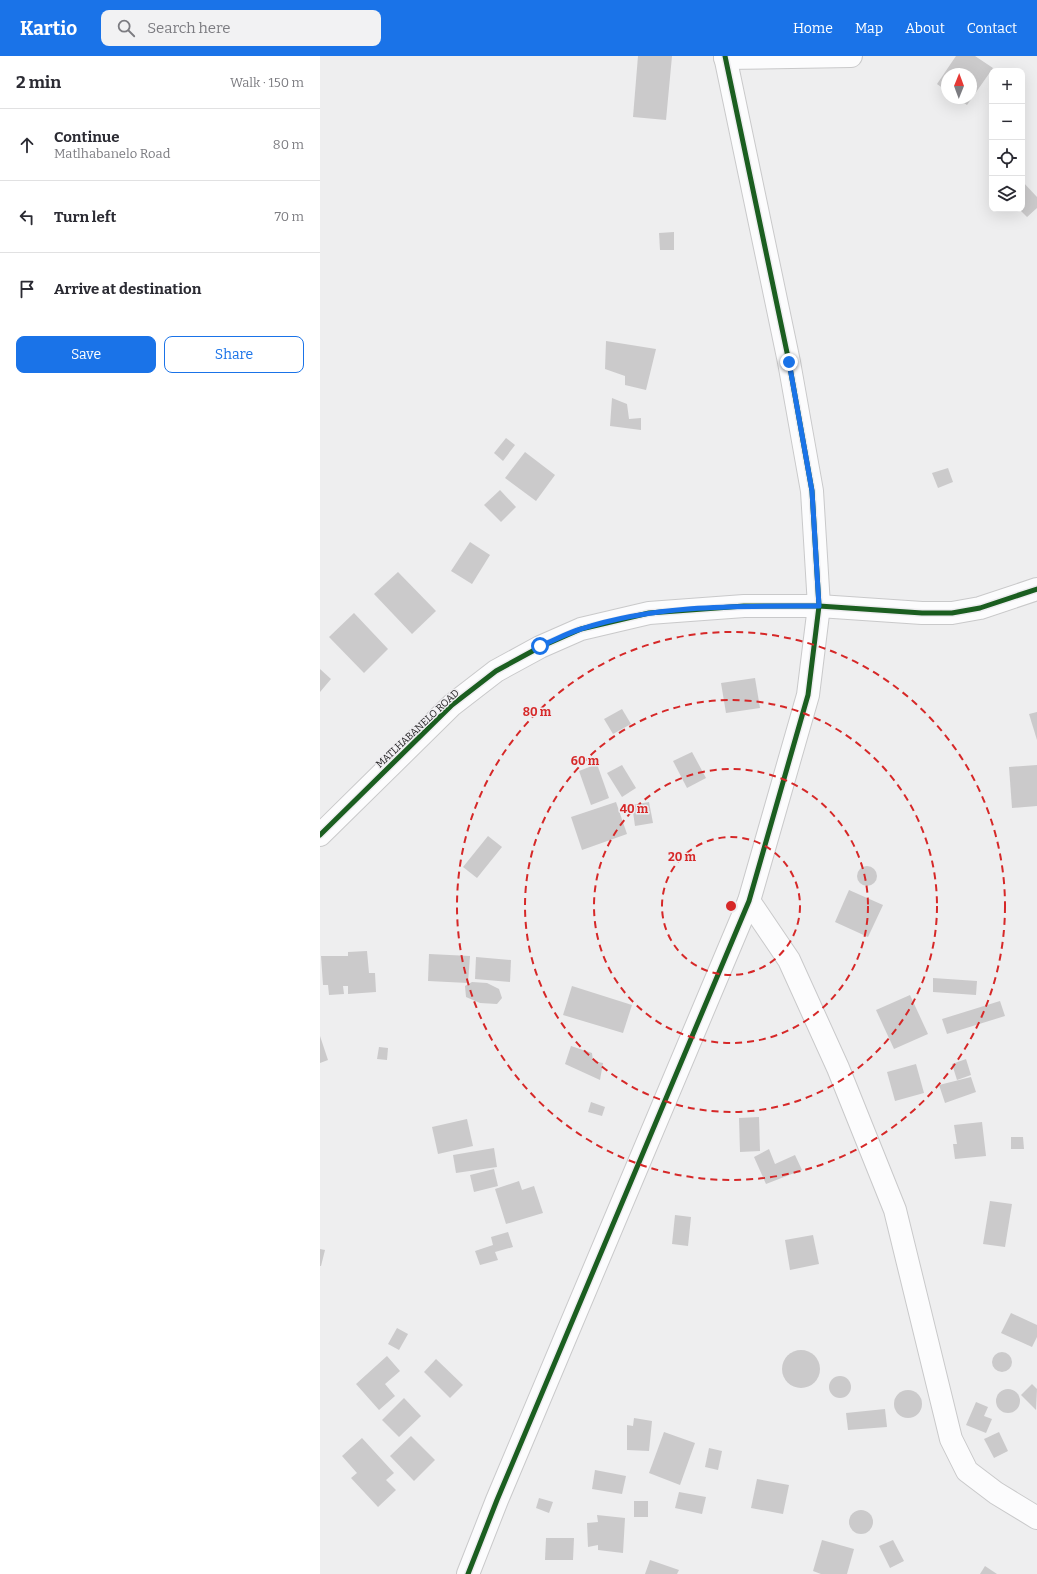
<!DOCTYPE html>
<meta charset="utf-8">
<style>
:root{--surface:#fff;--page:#f2f2f3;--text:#2b2b33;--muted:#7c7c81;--line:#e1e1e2;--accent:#1a73e8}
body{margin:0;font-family:Bitter,serif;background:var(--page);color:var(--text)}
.controls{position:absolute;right:12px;top:12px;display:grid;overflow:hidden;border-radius:8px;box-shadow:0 4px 16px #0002}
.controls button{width:36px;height:36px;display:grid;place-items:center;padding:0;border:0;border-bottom:1px solid var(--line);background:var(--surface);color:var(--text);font:20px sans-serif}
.compass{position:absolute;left:621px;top:12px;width:36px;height:36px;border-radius:50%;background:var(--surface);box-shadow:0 4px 16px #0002;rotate:1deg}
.stop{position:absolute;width:12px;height:12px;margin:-9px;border:3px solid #1a73e8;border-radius:50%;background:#fff}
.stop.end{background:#1a73e8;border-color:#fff;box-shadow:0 1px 4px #0008}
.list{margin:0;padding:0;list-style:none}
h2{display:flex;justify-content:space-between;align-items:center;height:52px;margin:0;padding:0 16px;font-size:17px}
h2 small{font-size:13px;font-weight:400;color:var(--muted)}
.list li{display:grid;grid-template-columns:26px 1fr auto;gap:12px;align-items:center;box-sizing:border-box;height:72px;padding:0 16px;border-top:1px solid var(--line)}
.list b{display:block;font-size:15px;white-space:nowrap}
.list p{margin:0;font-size:13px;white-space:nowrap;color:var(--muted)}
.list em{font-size:13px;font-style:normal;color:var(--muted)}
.actions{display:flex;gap:8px;padding:12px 16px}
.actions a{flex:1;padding:9px 0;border:1px solid var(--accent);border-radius:8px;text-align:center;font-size:14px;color:var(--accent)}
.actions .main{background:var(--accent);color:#fff}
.icon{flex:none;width:22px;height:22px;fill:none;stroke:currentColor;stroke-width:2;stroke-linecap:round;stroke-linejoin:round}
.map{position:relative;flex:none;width:717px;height:1518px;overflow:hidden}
header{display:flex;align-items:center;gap:24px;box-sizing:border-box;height:56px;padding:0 20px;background:var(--accent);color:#fff}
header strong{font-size:19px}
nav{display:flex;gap:22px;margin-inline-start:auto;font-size:14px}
.search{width:280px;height:36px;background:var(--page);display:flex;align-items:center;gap:10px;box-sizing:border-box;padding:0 14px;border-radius:8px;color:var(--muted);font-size:15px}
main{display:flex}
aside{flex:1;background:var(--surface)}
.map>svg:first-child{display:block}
</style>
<header>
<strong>Kartio</strong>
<div class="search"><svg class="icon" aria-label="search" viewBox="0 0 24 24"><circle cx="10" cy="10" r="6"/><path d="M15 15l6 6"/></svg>Search here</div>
<nav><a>Home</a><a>Map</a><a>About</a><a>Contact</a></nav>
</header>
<main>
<aside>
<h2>2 min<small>Walk · 150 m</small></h2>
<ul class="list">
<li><svg class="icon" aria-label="ahead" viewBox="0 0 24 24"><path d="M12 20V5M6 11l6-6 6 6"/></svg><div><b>Continue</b><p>Matlhabanelo Road</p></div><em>80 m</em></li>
<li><svg class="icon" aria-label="left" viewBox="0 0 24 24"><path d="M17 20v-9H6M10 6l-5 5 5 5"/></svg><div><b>Turn left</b></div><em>70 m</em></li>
<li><svg class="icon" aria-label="arrive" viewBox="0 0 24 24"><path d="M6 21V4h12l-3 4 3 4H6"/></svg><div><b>Arrive at destination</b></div></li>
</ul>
<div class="actions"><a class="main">Save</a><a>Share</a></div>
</aside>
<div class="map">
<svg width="717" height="1518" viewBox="0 0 717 1518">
<rect width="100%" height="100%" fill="#eeeeef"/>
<g fill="#cbcacb">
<polygon points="318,0 352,0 346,64 313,61"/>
<polygon points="636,0 655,0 673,12 647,49 637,42 651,42 651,18 627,18 627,35 617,28"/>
<polygon points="702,125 717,141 717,152 707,161 699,153 702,153"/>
<polygon points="354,176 354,194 340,194 339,177"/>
<polygon points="286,285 336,293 326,334 305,329 305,320 285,313"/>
<polygon points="292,342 307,348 309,363 321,362 321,374 290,370"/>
<polygon points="186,382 195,389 183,405 174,397"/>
<polygon points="205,396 235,419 216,445 185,422"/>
<polygon points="628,412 633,426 618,432 612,417"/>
<polygon points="180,434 196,451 181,466 164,449"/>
<polygon points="150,486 170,499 152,528 131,515"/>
<polygon points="78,516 116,555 92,578 54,538"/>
<polygon points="34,557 68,593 44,617 9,581"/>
<polygon points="0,613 11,623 0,636"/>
<polygon points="435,622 440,652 406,657 401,627"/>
<polygon points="302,653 311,668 293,678 284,663"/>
<polygon points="717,656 717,684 709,658"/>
<polygon points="372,696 386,722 367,732 353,705"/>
<polygon points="277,708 289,742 271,749 259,715"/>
<polygon points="302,709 316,732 302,741 287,717"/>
<polygon points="717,709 717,750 692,752 689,711"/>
<polygon points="296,746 307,778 262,794 251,761"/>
<polygon points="329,746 333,767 315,770 312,749"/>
<polygon points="168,780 182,791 157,822 143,811"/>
<circle cx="547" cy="820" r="10"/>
<polygon points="529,834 563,849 548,881 515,866"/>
<polygon points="47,895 49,917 55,917 56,936 28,938 28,930 23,930 24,938 9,939 8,929 3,929 1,900 28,900 28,896"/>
<polygon points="109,898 150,900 148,927 108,925"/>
<polygon points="156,901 191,904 190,926 155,923"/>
<polygon points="613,922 657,925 656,939 613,936"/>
<polygon points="152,926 167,927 179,933 182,942 177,948 160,947 146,941 145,930"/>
<polygon points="252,930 312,949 303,977 243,959"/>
<polygon points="590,939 608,978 574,993 556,954"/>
<polygon points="680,945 685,960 627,978 622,963"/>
<polygon points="0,980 8,1004 0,1007"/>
<polygon points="251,990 272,997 273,1005 283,1007 280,1024 245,1008"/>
<polygon points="59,991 68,992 67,1004 57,1003"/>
<polygon points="646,1003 651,1019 637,1024 632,1008"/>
<polygon points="596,1008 604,1037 575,1045 567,1016"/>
<polygon points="651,1021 656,1036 625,1047 619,1029"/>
<polygon points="271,1046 285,1051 282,1060 268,1056"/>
<polygon points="439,1061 440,1095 420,1096 419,1062"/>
<polygon points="147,1063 153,1090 118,1098 112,1071"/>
<polygon points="662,1066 666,1100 635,1103 633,1088 637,1088 634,1069"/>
<polygon points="691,1081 703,1081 704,1093 691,1093"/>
<polygon points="174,1092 177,1111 136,1117 133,1099"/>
<polygon points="449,1093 455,1108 475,1099 482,1114 446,1128 434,1101"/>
<polygon points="174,1113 178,1130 154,1136 150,1119"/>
<polygon points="199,1125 202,1134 214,1130 223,1157 186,1168 175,1133"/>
<polygon points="670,1145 692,1148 685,1191 663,1188"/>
<polygon points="355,1159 371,1161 368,1190 352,1188"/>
<polygon points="188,1176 193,1191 175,1196 178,1204 160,1209 155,1195 173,1189 171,1181"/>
<polygon points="493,1179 499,1208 470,1214 465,1184"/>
<polygon points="0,1193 5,1194 1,1210 0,1210"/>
<polygon points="691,1257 717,1269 717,1281 712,1291 681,1277"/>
<polygon points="77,1272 88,1278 79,1294 68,1288"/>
<circle cx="481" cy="1313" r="19"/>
<circle cx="682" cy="1306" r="10"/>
<polygon points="67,1300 80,1315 65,1328 75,1340 59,1354 36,1328"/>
<polygon points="116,1303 143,1329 130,1342 104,1316"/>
<circle cx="520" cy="1331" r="11"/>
<polygon points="712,1328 717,1333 716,1354 701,1339"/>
<circle cx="688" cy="1345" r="12"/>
<circle cx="588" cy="1348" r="14"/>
<polygon points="84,1342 101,1360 79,1381 62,1364"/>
<polygon points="656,1346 668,1351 664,1360 672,1363 666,1377 646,1369"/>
<polygon points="565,1353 567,1371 528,1374 526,1357"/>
<polygon points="314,1362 332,1365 329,1395 307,1394 307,1369 313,1370"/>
<polygon points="344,1376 375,1387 360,1429 329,1417"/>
<polygon points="679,1376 688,1395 674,1402 664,1383"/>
<polygon points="91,1380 115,1404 94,1425 70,1400"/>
<polygon points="42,1382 74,1417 66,1424 76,1434 58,1451 31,1422 37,1417 22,1400"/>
<polygon points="389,1392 402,1395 398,1414 385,1411"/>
<polygon points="275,1414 306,1420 302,1438 272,1433"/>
<polygon points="437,1423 469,1429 463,1458 431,1452"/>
<polygon points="359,1436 386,1441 382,1458 355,1452"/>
<polygon points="219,1442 233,1446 229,1457 216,1452"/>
<rect x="314" y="1445" width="14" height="16"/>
<circle cx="541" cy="1466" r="12"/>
<polygon points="277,1459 305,1462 303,1497 278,1494 278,1489 268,1491 267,1467 278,1466"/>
<polygon points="226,1482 254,1482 253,1504 225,1504"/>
<polygon points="502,1484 534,1493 527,1518 501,1518 493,1515"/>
<polygon points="573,1484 584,1505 570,1512 559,1490"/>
<polygon points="330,1504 359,1514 357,1518 325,1518"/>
<polygon points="665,1510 677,1518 660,1518"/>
</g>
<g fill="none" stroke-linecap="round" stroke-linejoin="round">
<g stroke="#c9c9ca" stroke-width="24">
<g id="minor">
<polyline points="405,2 531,0"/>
<polyline points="0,779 132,649 176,615 220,591 261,573 329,557 424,550 499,550 602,557 632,557 660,552 717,533"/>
<polyline points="429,845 469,904 518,1012 575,1154 631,1383 647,1415 676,1437 717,1462"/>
<polyline points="148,1518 177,1444 429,845 488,639 499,550 492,435 469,306 405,0"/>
</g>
</g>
<use href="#minor" stroke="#fcfcfd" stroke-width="22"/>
<g stroke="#eeedf0" stroke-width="8">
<g id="cycleway">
<polyline points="0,779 132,649 176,615 220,591 261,573 329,557 424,550 499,550 602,557 632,557 660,552 717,533"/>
<polyline points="148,1518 177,1444 429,845 488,639 499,550 492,435 469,306 405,0"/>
</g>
</g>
<use href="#cycleway" stroke="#1b5e20" stroke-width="5"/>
</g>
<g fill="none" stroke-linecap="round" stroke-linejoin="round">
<path stroke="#1a73e8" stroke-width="5" d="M220 590C233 585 247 577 261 573 337 548 421 550 499 550L492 435 469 306"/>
</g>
<g fill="none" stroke="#d62828" stroke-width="2" stroke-dasharray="7 5">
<circle cx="411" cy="850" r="69"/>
<circle cx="411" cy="850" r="137"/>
<circle cx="411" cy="850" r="206"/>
<circle cx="411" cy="850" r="274"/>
</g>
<g text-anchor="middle" stroke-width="3" stroke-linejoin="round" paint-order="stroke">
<g font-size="10" fill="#1c1b1c" stroke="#eeedf0">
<text transform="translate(97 672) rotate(-43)" y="4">MATLHABANELO ROAD</text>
</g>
</g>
<circle cx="411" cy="850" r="6" fill="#d62828" stroke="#eeedf0" stroke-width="2"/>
<g font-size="12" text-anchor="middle" font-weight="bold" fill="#d62828" stroke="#eeedf0" stroke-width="3" stroke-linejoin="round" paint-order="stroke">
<text x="217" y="660">80 m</text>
<text x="265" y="709">60 m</text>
<text x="314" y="757">40 m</text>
<text x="362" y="805">20 m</text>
</g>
</svg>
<div class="controls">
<button>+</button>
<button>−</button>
<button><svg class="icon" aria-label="locate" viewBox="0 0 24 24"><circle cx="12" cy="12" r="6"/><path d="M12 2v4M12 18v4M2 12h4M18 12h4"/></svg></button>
<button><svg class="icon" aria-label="layers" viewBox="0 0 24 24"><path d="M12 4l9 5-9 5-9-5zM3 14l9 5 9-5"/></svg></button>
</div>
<svg class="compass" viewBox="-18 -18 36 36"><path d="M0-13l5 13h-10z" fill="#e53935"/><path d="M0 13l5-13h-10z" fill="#7c7c81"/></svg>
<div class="stop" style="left:220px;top:590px"></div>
<div class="stop end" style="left:469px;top:306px"></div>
</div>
</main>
